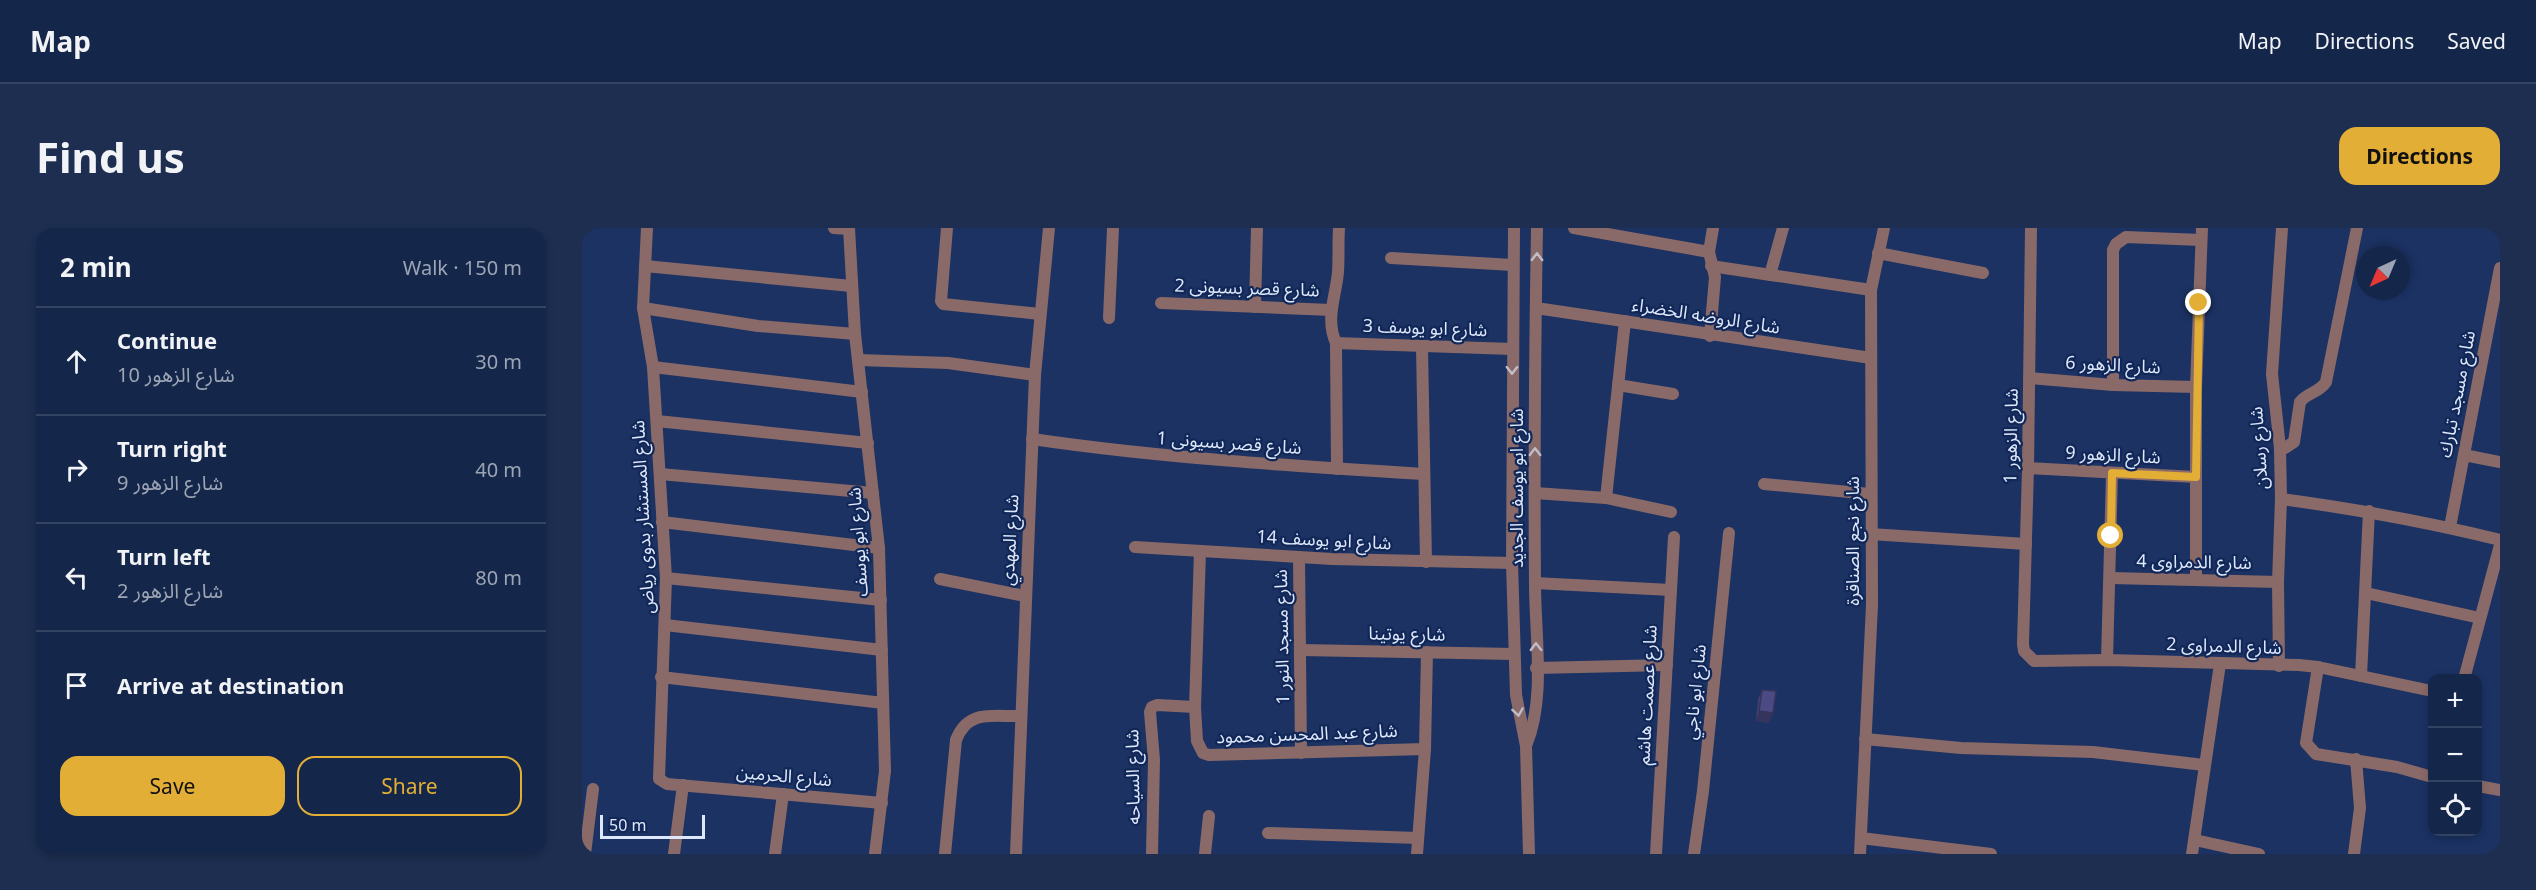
<!DOCTYPE html>
<meta charset="utf-8">
<style>
:root{--surface:#14264a;--page:#1d2e51;--text:#f1f3f6;--muted:#9da5b5;--line:#334362;--accent:#e3ae35}
body{margin:0;font-family:"Noto Sans","Noto Sans Arabic",sans-serif;background:var(--page);color:var(--text)}
.controls{position:absolute;right:18px;bottom:18px;display:grid;overflow:hidden;border-radius:12px;box-shadow:0 3px 9px #0003}
.controls button{width:54px;height:54px;display:grid;place-items:center;padding:0;border:0;border-bottom:2px solid var(--line);background:var(--surface);color:var(--text);font:30px sans-serif}
.compass{position:absolute;left:1774px;top:18px;width:54px;height:54px;border-radius:50%;background:var(--surface);box-shadow:0 3px 9px #0003;rotate:224deg}
.scale{position:absolute;left:18px;bottom:15px;width:105px;box-sizing:border-box;padding-left:6px;border:3px solid #dee8fb;border-top:0;font-size:16px;line-height:21px;white-space:nowrap;color:#dee8fb;-webkit-text-stroke:4px #112758;paint-order:stroke}
.stop{position:absolute;width:18px;height:18px;margin:-14px;border:4px solid #e3ae35;border-radius:50%;background:#fff}
.stop.end{background:#e3ae35;border-color:#fff;box-shadow:0 2px 6px #0008}
.list{margin:0;padding:0;list-style:none}
h2{display:flex;justify-content:space-between;align-items:center;height:78px;margin:0;padding:0 24px;font-size:26px}
h2 small{font-size:20px;font-weight:400;color:var(--muted)}
.list li{display:grid;grid-template-columns:39px 1fr auto;gap:18px;align-items:center;box-sizing:border-box;height:108px;padding:0 24px;border-top:2px solid var(--line)}
.list b{display:block;font-size:22px;white-space:nowrap}
.list p{margin:0;font-size:20px;white-space:nowrap;color:var(--muted)}
.list em{font-size:20px;font-style:normal;color:var(--muted)}
.actions{display:flex;gap:12px;padding:18px 24px}
.actions a{flex:1;padding:14px 0;border:2px solid var(--accent);border-radius:18px;text-align:center;font-size:21px;color:var(--accent)}
.actions .main{background:var(--accent);color:#111}
.icon{flex:none;width:33px;height:33px;fill:none;stroke:currentColor;stroke-width:2;stroke-linecap:round;stroke-linejoin:round}
.map{position:relative;flex:none;width:1918px;height:626px;overflow:hidden;border-radius:18px}
header{display:flex;align-items:center;gap:36px;box-sizing:border-box;height:84px;padding:0 30px;background:var(--surface);border-bottom:2px solid var(--line)}
header strong{font-size:28px}
nav{display:flex;gap:33px;margin-inline-start:auto;font-size:21px}
.intro{display:flex;align-items:center;justify-content:space-between;box-sizing:border-box;height:144px;padding:0 36px}
h1{margin:0;font-size:42px}
.button{padding:15px 27px;border-radius:18px;background:var(--accent);color:#111;font-size:21px;font-weight:700}
main{display:flex;gap:36px;padding:0 36px}
aside{flex:1;background:var(--surface);border-radius:18px;box-shadow:0 3px 9px #0003}
.map>svg:first-child{display:block}
</style>
<header>
<strong>Map</strong>
<nav><a>Map</a><a>Directions</a><a>Saved</a></nav>
</header>
<div class="intro"><h1>Find us</h1><a class="button">Directions</a></div>
<main>
<aside>
<h2>2 min<small>Walk · 150 m</small></h2>
<ul class="list">
<li><svg class="icon" aria-label="ahead" viewBox="0 0 24 24"><path d="M12 20V5M6 11l6-6 6 6"/></svg><div><b>Continue</b><p>شارع الزهور 10</p></div><em>30 m</em></li>
<li><svg class="icon" aria-label="right" viewBox="0 0 24 24"><path d="M7 20v-9h11M14 6l5 5-5 5"/></svg><div><b>Turn right</b><p>شارع الزهور 9</p></div><em>40 m</em></li>
<li><svg class="icon" aria-label="left" viewBox="0 0 24 24"><path d="M17 20v-9H6M10 6l-5 5 5 5"/></svg><div><b>Turn left</b><p>شارع الزهور 2</p></div><em>80 m</em></li>
<li><svg class="icon" aria-label="arrive" viewBox="0 0 24 24"><path d="M6 21V4h12l-3 4 3 4H6"/></svg><div><b>Arrive at destination</b></div></li>
</ul>
<div class="actions"><a class="main">Save</a><a>Share</a></div>
</aside>
<div class="map">
<svg width="1918" height="626" viewBox="0 0 1918 626">
<rect width="100%" height="100%" fill="#1b3263"/>
<g fill="none" stroke-linecap="round" stroke-linejoin="round">
<g stroke="#8a6a68" stroke-width="12">
<polyline points="65,0 61,80 71,139 84,350 77,551 85,556 300,575"/>
<polyline points="252,0 267,1"/>
<polyline points="267,0 273,106 297,320 303,543 293,626"/>
<polyline points="365,0 359,73 361,76 458,86"/>
<polyline points="992,0 1127,24"/>
<polyline points="1449,0 1446,240 1441,416 1442,423 1452,433 1525,432 1717,437 1736,439 1850,463"/>
<polyline points="1296,25 1401,45"/>
<polyline points="809,30 931,37"/>
<polyline points="63,38 269,58"/>
<polyline points="1129,38 1289,62"/>
<polyline points="1188,47 1201,0"/>
<polyline points="579,75 749,82"/>
<polyline points="673,79 675,0"/>
<polyline points="61,80 176,98 273,106"/>
<polyline points="954,80 1289,130"/>
<polyline points="527,90 531,0"/>
<polyline points="1128,108 1133,49 1127,24 1131,0"/>
<polyline points="754,115 930,121"/>
<polyline points="840,119 844,334"/>
<polyline points="276,132 366,135 453,147"/>
<polyline points="71,139 280,164"/>
<polyline points="1447,150 1531,157 1614,159"/>
<polyline points="1036,157 1091,166"/>
<polyline points="1531,157 1531,22 1534,16 1544,9 1619,12"/>
<polyline points="75,193 286,215"/>
<path d="M450 211C580 230 711 238 842 246"/>
<path d="M1698 220H1703L1712 214 1718 174C1726 164 1737 165 1744 154L1775 0"/>
<polyline points="1882,227 1918,234"/>
<polyline points="1446,240 1614,249"/>
<path d="M755 241 754 115C743 91 754 68 756 44 757 29 756 14 757 0"/>
<polyline points="78,246 291,265"/>
<polyline points="1182,256 1288,266"/>
<polyline points="953,265 1024,270 1089,284"/>
<polyline points="1024,270 1043,93"/>
<path d="M1699 271C1773 281 1846 294 1918 312"/>
<polyline points="80,294 297,320"/>
<polyline points="1868,299 1918,40"/>
<polyline points="1288,306 1444,316"/>
<polyline points="553,319 750,331 930,335"/>
<polyline points="618,323 613,479 615,513 621,525 627,527 843,521"/>
<polyline points="717,329 719,525"/>
<polyline points="84,350 299,372"/>
<polyline points="1528,350 1696,354"/>
<polyline points="358,351 443,368"/>
<polyline points="1614,351 1614,159 1620,0"/>
<polyline points="953,355 1089,362"/>
<polyline points="1784,365 1898,390"/>
<polyline points="83,397 300,422"/>
<polyline points="718,422 932,426"/>
<polyline points="1525,432 1530,245"/>
<polyline points="1697,438 1696,354 1699,271 1698,220 1690,146 1700,0"/>
<polyline points="1736,439 1724,515 1734,526 1815,539 1850,549"/>
<polyline points="954,440 1085,437"/>
<polyline points="1779,448 1787,283"/>
<polyline points="79,449 301,475"/>
<polyline points="1882,451 1918,317"/>
<polyline points="1283,511 1379,520 1511,524 1622,537"/>
<polyline points="1896,558 1918,562"/>
<polyline points="686,605 836,610"/>
<polyline points="1279,610 1409,626"/>
<polyline points="1613,612 1677,626"/>
<polyline points="3,626 11,561"/>
<polyline points="92,626 101,557"/>
<polyline points="193,626 201,566"/>
<path d="M363 626 374 512C386 481 410 489 438 488"/>
<polyline points="434,626 453,147 467,0"/>
<polyline points="570,626 572,532 568,484 570,479 575,477 613,479"/>
<polyline points="623,626 627,588"/>
<polyline points="835,626 843,521 845,424"/>
<polyline points="1074,626 1092,309"/>
<polyline points="1112,626 1121,563 1147,305"/>
<polyline points="1278,626 1290,377 1289,62 1302,0"/>
<polyline points="1610,626 1638,436"/>
<polyline points="1772,626 1778,580 1774,531"/>
</g>
<g stroke="#8a6a68" stroke-width="12">
<polyline points="932,0 930,335 934,467 944,518 947,626"/>
<path d="M944 518C964 470 953 408 953 356 952 237 953 118 955 0"/>
</g>
</g>
<polygon fill="#414071" points="1180,462 1187,495 1174,493 1176,471"/>
<polygon fill="#35345c" points="1177,483 1191,485 1187,495 1174,493"/>
<polygon fill="#4c4a83" stroke="#35345c" stroke-width="1.5" points="1180,462 1194,463 1191,485 1177,483"/>
<defs><path id="oneway-chevron" d="M-2-3.5L2.5 0L-2 3.5" fill="none" stroke-width="1.6" stroke-linecap="round" stroke-linejoin="round" transform="scale(1.5)"/></defs>
<g stroke="#c1bcc8">
<use href="#oneway-chevron" transform="translate(955 29) rotate(-89)"/>
<use href="#oneway-chevron" transform="translate(930 142) rotate(90)"/>
<use href="#oneway-chevron" transform="translate(953 224) rotate(-90)"/>
<use href="#oneway-chevron" transform="translate(954 419) rotate(-91)"/>
<use href="#oneway-chevron" transform="translate(936 484) rotate(81)"/>
</g>
<g fill="none" stroke-linecap="round" stroke-linejoin="round">
<polyline stroke="#e3ae35" stroke-width="8" points="1529,308 1530,245 1614,249 1617,75"/>
</g>
<g text-anchor="middle" stroke-width="4.5" stroke-linejoin="round" paint-order="stroke">
<g font-size="18" fill="#dee8fb" stroke="#112758">
<text transform="translate(665 60) rotate(2)" y="6">شارع قصر بسيونى 2</text>
<text transform="translate(1124 88) rotate(9)" y="6">شارع الروضه الخضراء</text>
<text transform="translate(843 100) rotate(2)" y="6">شارع ابو يوسف 3</text>
<text transform="translate(1531 137) rotate(3)" y="6">شارع الزهور 6</text>
<text transform="translate(1875 166) rotate(-79)" y="6">شارع مسجد تبارك</text>
<text transform="translate(1429 208) rotate(-89)" y="6">شارع الزهور 1</text>
<text transform="translate(647 215) rotate(4)" y="6">شارع قصر بسيونى 1</text>
<text transform="translate(1677 220) rotate(-94)" y="6">شارع رسلان</text>
<text transform="translate(1531 227) rotate(3)" y="6">شارع الزهور 9</text>
<text transform="translate(935 260) rotate(-90)" y="6">شارع ابو يوسف الجديد</text>
<text transform="translate(61 289) rotate(-93)" y="6">شارع المستشار بدوى رياض</text>
<text transform="translate(428 312) rotate(-87)" y="6">شارع المهدي</text>
<text transform="translate(742 312) rotate(3)" y="6">شارع ابو يوسف 14</text>
<text transform="translate(1271 313) rotate(-90)" y="6">شارع نجع الصناقرة</text>
<text transform="translate(276 314) rotate(-94)" y="6">شارع ابو يوسف</text>
<text transform="translate(1612 334) rotate(1)" y="6">شارع الدمراوى 4</text>
<text transform="translate(825 406) rotate(1)" y="6">شارع يوتينا</text>
<text transform="translate(700 409) rotate(-91)" y="6">شارع مسجد النور 1</text>
<text transform="translate(1642 418) rotate(2)" y="6">شارع الدمراوى 2</text>
<text transform="translate(1113 464) rotate(-84)" y="6">شارع ابو ناجي</text>
<text transform="translate(1065 467) rotate(-87)" y="6">شارع عصمت هاشم</text>
<text transform="translate(725 506) rotate(-2)" y="6">شارع عبد المحسن محمود</text>
<text transform="translate(202 548) rotate(5)" y="6">شارع الحرمين</text>
<text transform="translate(551 549) rotate(-91)" y="6">شارع السياحه</text>
</g>
</g>
</svg>
<div class="controls">
<button>+</button>
<button>−</button>
<button><svg class="icon" aria-label="locate" viewBox="0 0 24 24"><circle cx="12" cy="12" r="6"/><path d="M12 2v4M12 18v4M2 12h4M18 12h4"/></svg></button>
</div>
<svg class="compass" viewBox="-18 -18 36 36"><path d="M0-13l5 13h-10z" fill="#e53935"/><path d="M0 13l5-13h-10z" fill="#9da5b5"/></svg>
<div class="scale">50 m</div>
<div class="stop" style="left:1529px;top:308px"></div>
<div class="stop end" style="left:1617px;top:75px"></div>
</div>
</main>
